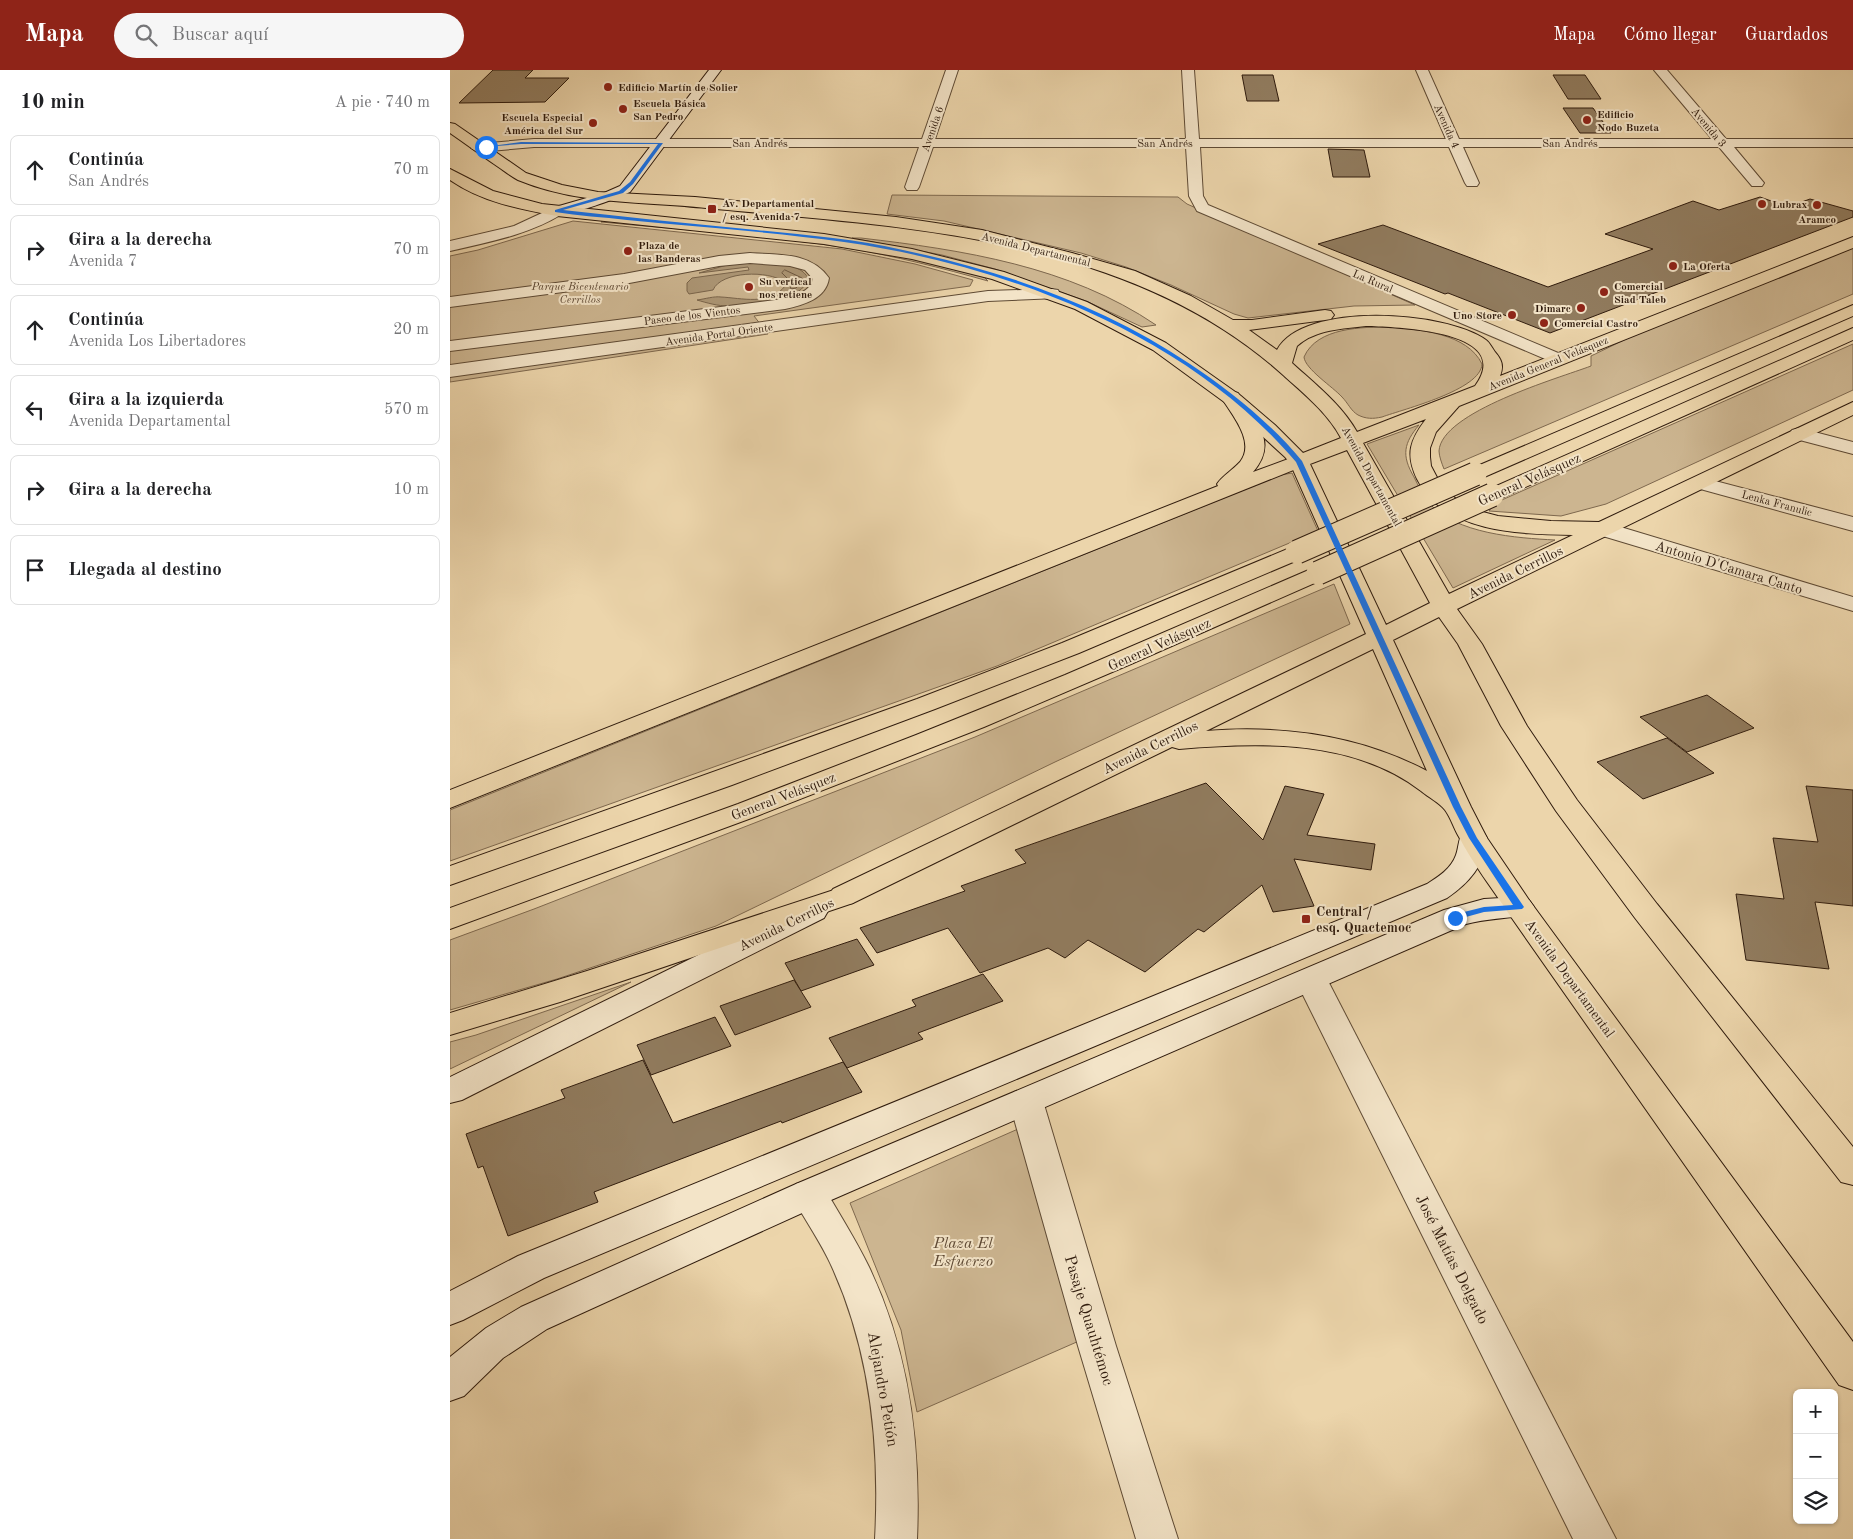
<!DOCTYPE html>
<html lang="es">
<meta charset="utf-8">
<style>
:root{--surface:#fff;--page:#f6f6f6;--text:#202124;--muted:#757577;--line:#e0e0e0;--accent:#8f2418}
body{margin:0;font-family:"Old Standard TT",serif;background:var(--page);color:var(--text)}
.controls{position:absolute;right:15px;bottom:15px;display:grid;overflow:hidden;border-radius:8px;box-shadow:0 1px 4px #0004}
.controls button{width:45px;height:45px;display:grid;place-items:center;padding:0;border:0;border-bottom:1px solid var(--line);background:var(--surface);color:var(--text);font:25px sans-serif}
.stop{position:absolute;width:15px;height:15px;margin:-11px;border:4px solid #1a73e8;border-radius:50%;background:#fff}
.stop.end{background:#1a73e8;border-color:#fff;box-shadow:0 1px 5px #0008}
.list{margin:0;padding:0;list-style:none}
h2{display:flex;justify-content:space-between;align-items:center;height:65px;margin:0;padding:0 20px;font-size:21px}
h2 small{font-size:16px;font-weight:400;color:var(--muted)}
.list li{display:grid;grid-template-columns:32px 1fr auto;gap:15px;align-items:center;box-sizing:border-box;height:70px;margin:0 10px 10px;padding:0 10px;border:1px solid var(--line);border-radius:8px}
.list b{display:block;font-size:19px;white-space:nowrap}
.list p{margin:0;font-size:16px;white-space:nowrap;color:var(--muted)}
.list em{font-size:16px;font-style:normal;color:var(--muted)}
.icon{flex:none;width:28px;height:28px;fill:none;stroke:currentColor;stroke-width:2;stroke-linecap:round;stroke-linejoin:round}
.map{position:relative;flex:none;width:1403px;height:1469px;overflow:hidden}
header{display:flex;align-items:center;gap:30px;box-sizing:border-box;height:70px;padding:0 25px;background:var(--accent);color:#fff}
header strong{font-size:24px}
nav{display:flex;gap:28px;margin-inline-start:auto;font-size:18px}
.search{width:350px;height:45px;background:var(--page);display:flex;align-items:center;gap:12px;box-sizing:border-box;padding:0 18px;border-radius:28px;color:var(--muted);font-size:19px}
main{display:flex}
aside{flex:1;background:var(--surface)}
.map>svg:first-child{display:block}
</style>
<header>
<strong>Mapa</strong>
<div class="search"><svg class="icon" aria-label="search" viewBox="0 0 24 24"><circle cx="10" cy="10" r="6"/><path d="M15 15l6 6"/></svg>Buscar aquí</div>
<nav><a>Mapa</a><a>Cómo llegar</a><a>Guardados</a></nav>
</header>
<main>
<aside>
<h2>10 min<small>A pie · 740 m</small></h2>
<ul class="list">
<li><svg class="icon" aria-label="ahead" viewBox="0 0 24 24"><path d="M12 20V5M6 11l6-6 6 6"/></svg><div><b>Continúa</b><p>San Andrés</p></div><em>70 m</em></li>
<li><svg class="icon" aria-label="right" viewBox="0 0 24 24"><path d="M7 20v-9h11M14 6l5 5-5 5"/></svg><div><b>Gira a la derecha</b><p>Avenida 7</p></div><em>70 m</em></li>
<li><svg class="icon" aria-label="ahead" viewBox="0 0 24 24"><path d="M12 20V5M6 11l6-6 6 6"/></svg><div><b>Continúa</b><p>Avenida Los Libertadores</p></div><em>20 m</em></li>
<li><svg class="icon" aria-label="left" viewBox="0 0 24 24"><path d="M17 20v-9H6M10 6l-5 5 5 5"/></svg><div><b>Gira a la izquierda</b><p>Avenida Departamental</p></div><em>570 m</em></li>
<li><svg class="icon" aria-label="right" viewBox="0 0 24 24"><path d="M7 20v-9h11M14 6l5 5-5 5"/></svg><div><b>Gira a la derecha</b></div><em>10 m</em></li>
<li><svg class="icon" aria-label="arrive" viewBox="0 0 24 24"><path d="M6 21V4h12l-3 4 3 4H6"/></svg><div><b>Llegada al destino</b></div></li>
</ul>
</aside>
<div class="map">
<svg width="1403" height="1469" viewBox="0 0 1403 1469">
<rect width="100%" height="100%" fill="#ecd5ab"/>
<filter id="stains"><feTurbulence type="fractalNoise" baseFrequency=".004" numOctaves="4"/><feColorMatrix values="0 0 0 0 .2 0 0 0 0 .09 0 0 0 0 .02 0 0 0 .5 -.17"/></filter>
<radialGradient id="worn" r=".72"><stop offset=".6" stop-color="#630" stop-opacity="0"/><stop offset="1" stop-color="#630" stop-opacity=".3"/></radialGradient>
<g fill="#ccb590" stroke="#7e684e">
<polygon points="442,125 728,127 737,134 965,235 904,236 798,248 784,244 721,215 676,197 631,183 494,151 437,144"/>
<path d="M154 150 329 167 450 185 533 206 538 211C492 198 445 186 397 178 316 165 233 160 151 152Z"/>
<polygon points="123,151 392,179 465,194 523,210 520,216 304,246 318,264 0,312 0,186 28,180"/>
<path d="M402 168H411C513 180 619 196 706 255L692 257 636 231 545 199 492 185Z"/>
<path d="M1403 178V224L994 399C992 394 989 386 989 381 991 342 1109 308 1141 296V286L1207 254Z"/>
<path d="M940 257C970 260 1017 263 1032 294 1031 320 954 339 932 347 923 349 916 349 908 345 901 341 898 333 892 327 883 317 855 299 854 287 867 257 913 257 940 257Z"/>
<polygon points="1403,274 1403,320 1156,434 1111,446 1039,441 1045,433"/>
<path d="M969 355C954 373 951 385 964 407 968 415 973 426 979 433 1006 464 1067 468 1105 470L1003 518 917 374Z"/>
<polygon points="842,403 868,461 547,596 0,791 0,740 831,405"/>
<polygon points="884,514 900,554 605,692 266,856 107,909 0,940 0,870 84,839 525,667"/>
<polygon points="181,912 0,999 0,972 26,965"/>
<polygon points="568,1059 629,1271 467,1342 451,1260 400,1133"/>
</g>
<path fill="#ac9675" stroke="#7a654b" d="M310 192C326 194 350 193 358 208 355 231 298 237 278 236 268 236 257 233 247 230 255 229 264 226 271 227 291 228 320 236 335 216L334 212C319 200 271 201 263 220L239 224 237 221V213L242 208 299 200 298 197 249 203 277 195Z"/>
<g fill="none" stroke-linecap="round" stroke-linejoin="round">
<polygon stroke="#6e5841" stroke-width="1" points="335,200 352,208 352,212 346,218 341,219 338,209 332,203"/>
</g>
<g fill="#917c5f" stroke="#2f1b0d">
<polygon points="43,0 83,0 75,8 119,8 95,32 9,33"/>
<polygon points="792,5 823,5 829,31 797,31"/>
<polygon points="1103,5 1135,5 1151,29 1118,29"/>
<polygon points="1113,38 1143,38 1161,63 1130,63"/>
<polygon points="878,79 914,80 920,107 883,107"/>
<polygon points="1310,127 1338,137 1360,129 1403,141 1403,147 1100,263 998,223 995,224 868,174 933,155 1098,217 1203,179 1155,164 1243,131 1269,140"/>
<polygon points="1257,625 1304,658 1237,682 1190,647"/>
<polygon points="1217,668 1264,703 1193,729 1147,692"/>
<polygon points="756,713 813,770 835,716 874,724 857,765 925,774 921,800 844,789 864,836 823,842 812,815 754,862 748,859 695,902 638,870 615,888 598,878 530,903 498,858 427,883 410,858 515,821 511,816 576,793 565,780"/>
<polygon points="1356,716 1403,720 1403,836 1365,832 1379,899 1296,890 1286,824 1334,829 1323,768 1368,772"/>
<polygon points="407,869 424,895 351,921 335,893"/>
<polygon points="533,904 553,931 468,963 473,969 397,998 379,968 466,936 462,930"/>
<polygon points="344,910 361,937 285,965 270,936"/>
<polygon points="265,947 281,976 201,1005 187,975"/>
<polygon points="193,990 223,1053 393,992 412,1022 332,1053 331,1051 144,1122 148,1132 58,1166 33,1096 28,1098 16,1064 115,1028 111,1020"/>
</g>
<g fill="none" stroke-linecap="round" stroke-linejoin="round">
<g stroke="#5e4a34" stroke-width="2">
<g id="street">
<polygon points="496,0 508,0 485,69 736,69 732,0 744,0 749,69 996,69 966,0 978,0 1009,69 1262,69 1204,0 1217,0 1276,69 1403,69 1403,77 1284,77 1314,113 1312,116 1302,116 1269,77 1013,77 1029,113 1027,116 1017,116 1015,113 999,77 750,77 753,126 758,135 1113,285 1116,289 1113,293 1107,294 747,141 739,126 736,77 483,77 469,117 467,120 457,120 455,117 469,77 84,77 28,82 21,78 28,74 84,69 472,69"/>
<path d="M107 136 112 138 115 141 112 144C78 165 39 172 0 181V171L64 156Z"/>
<path d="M300 183C329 185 361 182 379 208 376 229 353 235 335 239L0 281V271L333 229C345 226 360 222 363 209L355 200 340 196 300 193 269 196 174 214 0 237V227L174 204 269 186Z"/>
<polygon points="602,219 608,220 610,224 608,228 538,231 0,307 0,295 538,221"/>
<polygon points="1349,358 1403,372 1403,384 1342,368 1339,364 1342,360"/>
<polygon points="1250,407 1403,447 1403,461 1243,417 1240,413 1243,409"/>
<polygon points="1154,452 1403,527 1403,541 1146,464 1143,459 1146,454"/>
<polygon points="861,898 872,902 877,909 1166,1469 1123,1469 845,909 850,902"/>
<polygon points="576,1019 588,1022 593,1031 666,1276 728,1469 686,1469 628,1276 559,1031 564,1022"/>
<path d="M359 1110 372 1114C388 1142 405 1168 419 1197 460 1283 471 1375 467 1469H425C430 1376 421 1283 382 1197 371 1172 354 1149 341 1124L346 1114Z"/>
</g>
</g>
<g stroke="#2f1b0d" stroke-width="2">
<g id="secondary">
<path d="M259 0H271L180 122C165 129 116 148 102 144L99 141 102 138 154 123 170 116Z"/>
<path d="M1023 759 1033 762 1037 768C1035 795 1019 813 997 828L94 1208 13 1250 0 1255V1221L68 1186 977 814C988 807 1001 799 1006 785 1009 777 1008 769 1013 762Z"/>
<path d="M1069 827 1079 830 1084 837 1079 844C1058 849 1038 848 1016 854L372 1134 97 1259 53 1288 14 1326 0 1331V1287L36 1258 71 1237 346 1114 994 840 1034 829Z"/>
<polygon points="363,831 374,834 378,841 374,848 12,1030 0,1033 0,1007 352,834"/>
</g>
</g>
<g stroke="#2f1b0d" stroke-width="2">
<path id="primary" d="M0 53 5 54 76 103 112 115 148 122 245 127 446 147 532 160 622 183 685 201 741 226 783 250H802L875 240 881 241 884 245 881 249 875 250 799 260 827 280C853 231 996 241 1036 270 1040 273 1042 278 1045 282 1052 290 1054 296 1050 306L1403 167V178L1009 336 986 362 980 378V387L981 396 991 415 1007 430 1029 441 1048 446 1101 451 1149 452 1403 332V345L1007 539 1032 574 1077 656 1127 730 1207 834 1403 1077V1115L1391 1112 1185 848 1106 741 1051 656 1008 574 989 547 943 570 1021 737 1037 768 1079 830 1403 1272V1320L1389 1315 1059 844C1042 818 1023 794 1009 767 1004 759 1001 748 995 740 990 733 978 727 971 721 903 669 810 672 729 679L722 677 403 833 393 835 383 833 378 826 383 819 916 564 840 393 835 387 777 334 703 280 625 239 542 209 462 189 374 174 107 146C69 139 32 132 0 110V99L43 121 92 134 374 164 462 179 554 202 637 232 716 273 791 326 825 355 853 383 891 368C877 342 853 323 832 304 677 165 452 157 256 138 193 131 128 135 68 110 60 106 52 99 44 94 29 84 15 73 0 63ZM916 256C946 257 1066 260 1025 316L907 362C892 335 865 314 842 293L847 276C866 259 893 259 916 256ZM976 349C960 370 955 384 967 409 994 463 1070 464 1123 465L999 524 913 373ZM897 380 980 533 936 555 860 394ZM923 579 977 701C909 665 833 655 756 661Z"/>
</g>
<g stroke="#2f1b0d" stroke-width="2">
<g id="highway">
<polygon points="1403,235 1403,246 1032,408 1025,410 1018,408 1015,404 1018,400"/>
<polygon points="1403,258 1403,270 1049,429 1042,431 1035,429 1031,425 1035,421"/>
<path d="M781 321 788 323 791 327C807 353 828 373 803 402L849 385 856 387 859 391 856 395 0 738V720L768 416 767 414C773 405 783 400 790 392 806 372 782 345 771 327L774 323Z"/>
<polygon points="847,475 855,477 858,482 855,487 629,583 485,639 282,715 0,815 0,796 467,629 612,573"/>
<polygon points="868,496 876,498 879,503 876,508 681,594 534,657 307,746 0,859 0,838 288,734 466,665 615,605"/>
<polygon points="393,817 403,819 408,826 403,833 110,932 0,965 0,943 137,901"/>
</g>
</g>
<use href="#street" fill="#f3e4c8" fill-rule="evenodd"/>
<use href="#secondary" fill="#f3e4c8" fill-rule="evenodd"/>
<use href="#primary" fill="#ecd5ab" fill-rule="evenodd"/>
<use href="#highway" fill="#ecd5ab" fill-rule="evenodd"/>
<g stroke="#2f1b0d" stroke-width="25" stroke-linecap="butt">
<g id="highway-bridge">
<polyline points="847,482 1025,404"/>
<polyline points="868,503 1042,425"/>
</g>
</g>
<use href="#highway-bridge" stroke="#ecd5ab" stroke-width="23"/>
</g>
<path fill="#1a73e8" d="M71 72 213 73 183 114 173 123 113 140C178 147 242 154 306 160 355 165 405 169 453 180 554 201 654 236 740 294 779 320 822 354 852 391L1011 737 1027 768 1074 837 1072 839 1034 842 1005 850 1000 848 1002 845 1034 837 1063 835 1019 768 1003 737 846 392C738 264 555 195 394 172 322 162 249 157 177 150 153 147 129 146 105 142V140L169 121 180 112 208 74H71L34 77Z"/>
<g fill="#8f2418" stroke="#f3e4c8" stroke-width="2">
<circle cx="158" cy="17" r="5"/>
<circle cx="173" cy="39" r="5"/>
<circle cx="1137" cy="50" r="5"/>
<circle cx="143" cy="53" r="5"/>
<circle cx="1312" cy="134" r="5"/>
<circle cx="1367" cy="135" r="5"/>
<rect x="257" y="134" width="10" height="10" rx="2.5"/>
<circle cx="178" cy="181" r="5"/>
<circle cx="1223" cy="196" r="5"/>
<circle cx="299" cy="217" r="5"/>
<circle cx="1154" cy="222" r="5"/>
<circle cx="1131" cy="238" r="5"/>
<circle cx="1062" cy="245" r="5"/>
<circle cx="1094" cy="253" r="5"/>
<rect x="851" y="844" width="10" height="10" rx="2.5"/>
</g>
<g text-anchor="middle" stroke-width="4" stroke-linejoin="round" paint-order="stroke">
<g font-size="11" font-weight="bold" fill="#2f1b0d" stroke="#f3e4c8" text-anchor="start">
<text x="168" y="21">Edificio Martín de Solier</text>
<text x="183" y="37">Escuela Básica<tspan x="183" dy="13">San Pedro</tspan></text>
<text x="1147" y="48">Edificio<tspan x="1147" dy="13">Nodo Buzeta</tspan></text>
<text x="133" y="51" text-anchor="end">Escuela Especial<tspan x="133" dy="13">América del Sur</tspan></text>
<text x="272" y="137">Av. Departamental<tspan x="272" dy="13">/ esq. Avenida 7</tspan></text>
<text x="1322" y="138">Lubrax</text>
<text x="1367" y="153" text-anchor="middle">Aramco</text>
<text x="188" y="179">Plaza de<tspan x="188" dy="13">las Banderas</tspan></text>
<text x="1233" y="200">La Oferta</text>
<text x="309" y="215">Su vertical<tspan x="309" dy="13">nos retiene</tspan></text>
<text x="1164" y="220">Comercial<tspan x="1164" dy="13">Siad Taleb</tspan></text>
<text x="1121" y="242" text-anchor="end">Dimarc</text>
<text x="1052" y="249" text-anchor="end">Uno Store</text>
<text x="1104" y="257">Comercial Castro</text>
</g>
<g font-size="11" fill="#2f1b0d" stroke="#f3e4c8">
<text transform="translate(997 56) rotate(66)" y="4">Avenida 4</text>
<text transform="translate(1259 57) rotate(50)" y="4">Avenida 3</text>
<text transform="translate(482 59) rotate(-71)" y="4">Avenida 6</text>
<text x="310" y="77">San Andrés</text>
<text x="715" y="77">San Andrés</text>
<text x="1120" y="77">San Andrés</text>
<text transform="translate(586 179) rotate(14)" y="4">Avenida Departamental</text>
<text transform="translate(923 211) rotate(23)" y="4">La Rural</text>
<text transform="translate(242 245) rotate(-7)" y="4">Paseo de los Vientos</text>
<text transform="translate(269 264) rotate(-8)" y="4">Avenida Portal Oriente</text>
<text transform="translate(1098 293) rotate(-22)" y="4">Avenida General Velásquez</text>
<text transform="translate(922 406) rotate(61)" y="4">Avenida Departamental</text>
<text transform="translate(1327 433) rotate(15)" y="4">Lenka Franulic</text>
</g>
<g font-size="11" font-style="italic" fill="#5e4934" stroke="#f3e4c8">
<text x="130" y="220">Parque Bicentenario<tspan x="130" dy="13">Cerrillos</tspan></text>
</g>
<g font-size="14" fill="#2f1b0d" stroke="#f3e4c8">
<text transform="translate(1079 409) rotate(-24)" y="5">General Velásquez</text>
<text transform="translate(1279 497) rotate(17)" y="5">Antonio D'Camara Canto</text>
<text transform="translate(1065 502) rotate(-26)" y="5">Avenida Cerrillos</text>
<text transform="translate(709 574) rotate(-24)" y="5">General Velásquez</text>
<text transform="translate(700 677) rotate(-26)" y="5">Avenida Cerrillos</text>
<text transform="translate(333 726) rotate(-21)" y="5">General Velásquez</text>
<text transform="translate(336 854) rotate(-26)" y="5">Avenida Cerrillos</text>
<text transform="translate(1120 908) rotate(54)" y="5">Avenida Departamental</text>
</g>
<g font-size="14" font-weight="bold" fill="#2f1b0d" stroke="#f3e4c8" text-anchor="start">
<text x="866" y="846">Central /<tspan x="866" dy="16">esq. Quactemoc</tspan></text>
</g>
<g font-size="16" font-style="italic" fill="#5e4934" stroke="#f3e4c8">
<text x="513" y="1178">Plaza El<tspan x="513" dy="18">Esfuerzo</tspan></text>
</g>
<g font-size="16" fill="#2f1b0d" stroke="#f3e4c8">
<text transform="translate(1003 1189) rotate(63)" y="6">José Matías Delgado</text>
<text transform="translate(640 1250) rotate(73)" y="6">Pasaje Quauhtémoc</text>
<text transform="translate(434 1319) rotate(80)" y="6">Alejandro Petión</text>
</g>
</g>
<rect width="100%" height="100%" filter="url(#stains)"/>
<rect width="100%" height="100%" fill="url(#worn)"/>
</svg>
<div class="controls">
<button>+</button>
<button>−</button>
<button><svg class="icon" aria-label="layers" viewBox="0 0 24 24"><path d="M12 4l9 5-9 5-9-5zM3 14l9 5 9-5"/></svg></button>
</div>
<div class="stop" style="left:36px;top:77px"></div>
<div class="stop end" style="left:1005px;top:848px"></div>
</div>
</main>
